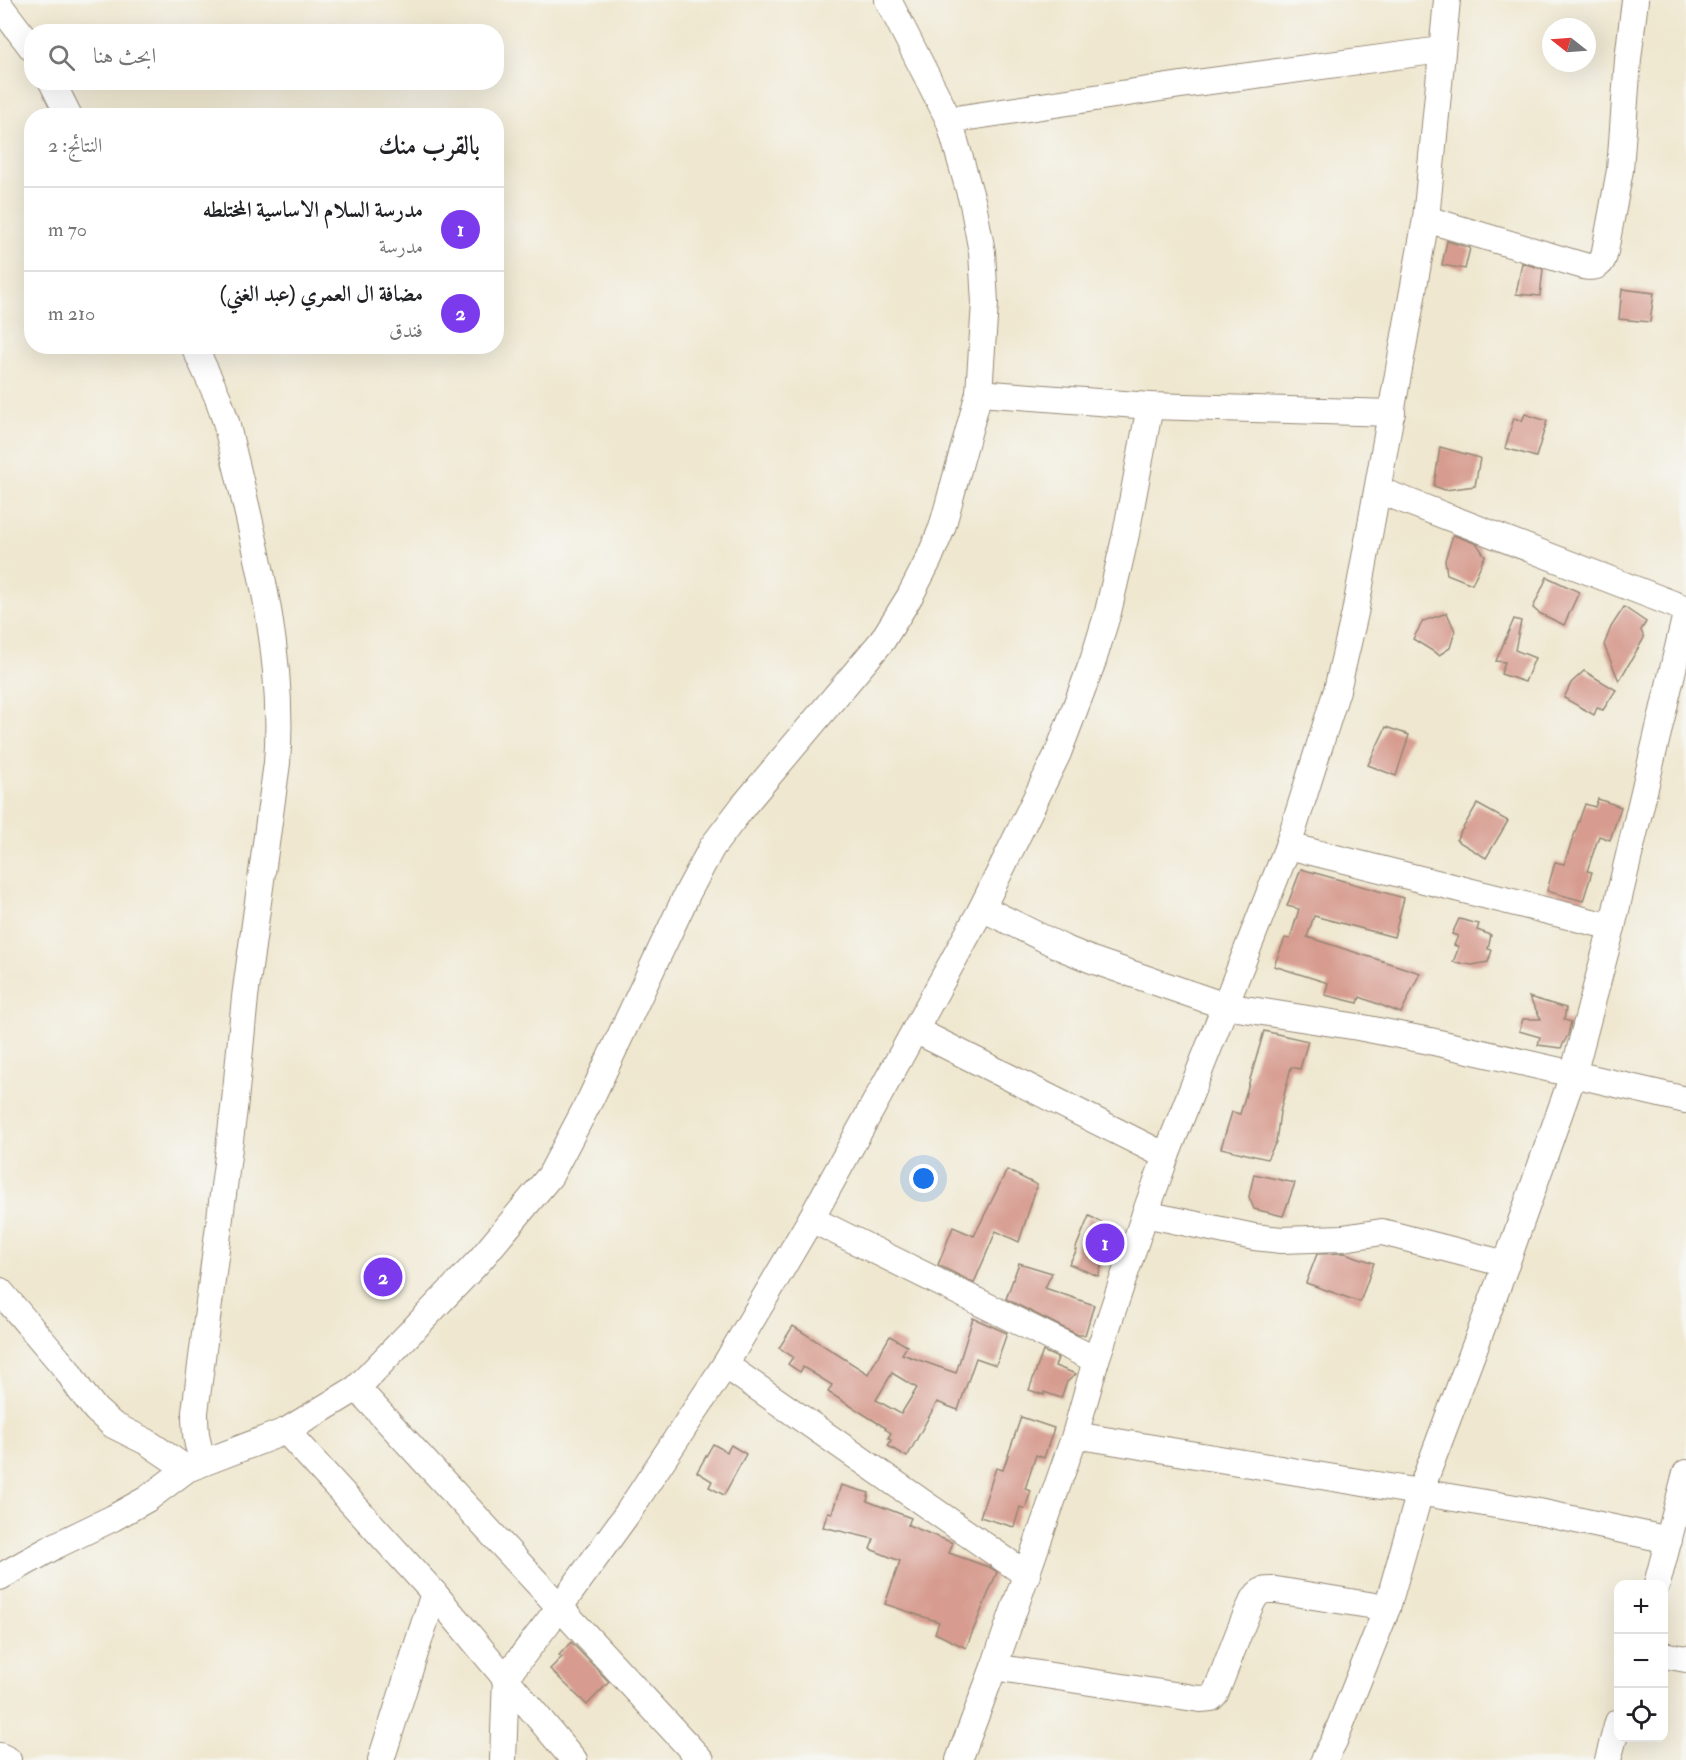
<!DOCTYPE html>
<html lang="ar">
<meta charset="utf-8">
<style>
:root{--surface:#fff;--page:#f6f6f6;--text:#202124;--muted:#757577;--line:#e0e0e0;--accent:#7c3aed}
body{margin:0;font-family:"IM FELL Double Pica",Amiri,serif;background:var(--page);color:var(--text);direction:rtl}
.controls{position:absolute;right:18px;bottom:18px;display:grid;overflow:hidden;border-radius:12px;box-shadow:0 6px 24px #0002}
.controls button{width:54px;height:54px;display:grid;place-items:center;padding:0;border:0;border-bottom:2px solid var(--line);background:var(--surface);color:var(--text);font:30px sans-serif}
.compass{position:absolute;left:1542px;top:18px;width:54px;height:54px;border-radius:50%;background:var(--surface);box-shadow:0 6px 24px #0002;rotate:287deg}
.you{position:absolute;left:924px;top:1179px;width:21px;height:21px;margin:-15px;border:4px solid #fff;border-radius:50%;background:#1a73e8;box-shadow:0 0 0 9px #1a73e833}
.badge{display:grid;place-items:center;width:39px;height:39px;border-radius:50%;background:var(--accent);color:#fff;font-size:20px;font-weight:700}
.pin{position:absolute;translate:-50% -50%;border:3px solid #fff;box-shadow:0 2px 6px #0006}
.list{margin:0;padding:0;list-style:none}
h2{display:flex;justify-content:space-between;align-items:center;height:78px;margin:0;padding:0 24px;font-size:26px}
h2 small{font-size:20px;font-weight:400;color:var(--muted)}
.list li{display:grid;grid-template-columns:39px 1fr auto;gap:18px;align-items:center;box-sizing:border-box;height:84px;padding:0 24px;border-top:2px solid var(--line)}
.list b{display:block;font-size:22px;white-space:nowrap}
.list p{margin:0;font-size:20px;white-space:nowrap;color:var(--muted)}
.list em{font-size:20px;font-style:normal;color:var(--muted)}
.icon{flex:none;width:33px;height:33px;fill:none;stroke:currentColor;stroke-width:2;stroke-linecap:round;stroke-linejoin:round}
.map{position:relative;flex:none;width:1686px;height:1760px;overflow:hidden;direction:ltr}
.search{position:absolute;background:var(--surface);box-shadow:0 6px 24px #0002;left:24px;top:24px;width:480px;height:66px;display:flex;align-items:center;gap:15px;box-sizing:border-box;padding:0 21px;border-radius:24px;color:var(--muted);font-size:22px}
.panel{position:absolute;background:var(--surface);box-shadow:0 6px 24px #0002;left:24px;top:108px;width:480px;height:246px;border-radius:24px;direction:rtl}
.map>svg:first-child{display:block}
</style>
<div class="map">
<svg width="1686" height="1760" viewBox="0 0 1686 1760">
<rect width="100%" height="100%" fill="#f6f6f2"/>
<filter id="ink" filterUnits="userSpaceOnUse"><feTurbulence type="fractalNoise" baseFrequency=".0167" numOctaves="2"/><feDisplacementMap in="SourceGraphic" scale="12" xChannelSelector="R" yChannelSelector="G"/><feConvolveMatrix kernelMatrix="1 2 1 2 8 2 1 2 1" color-interpolation-filters="sRGB"/></filter>
<filter id="wash" filterUnits="userSpaceOnUse"><feTurbulence type="fractalNoise" baseFrequency=".008" numOctaves="4" result="noise"/><feDisplacementMap in="SourceGraphic" scale="24" xChannelSelector="R" yChannelSelector="G"/><feGaussianBlur stdDeviation="1.35" result="paint"/><feColorMatrix in="noise" values="0 0 0 0 0 0 0 0 0 0 0 0 0 0 0 0 0 1.4 0 .05"/><feComposite in="paint" operator="in"/></filter>
<g filter="url(#wash)">
<rect width="100%" height="100%" fill="#efe7cf"/>
<g id="blocks">
<g fill="#d79b8f" fill-rule="evenodd">
<polygon points="1447,241 1470,248 1465,269 1442,265"/>
<polygon points="1522,263 1543,269 1540,296 1516,294"/>
<polygon points="1622,289 1654,293 1650,322 1619,319"/>
<polygon points="1525,414 1547,421 1536,457 1505,448 1514,418 1522,421"/>
<polygon points="1440,447 1480,458 1475,486 1445,490 1434,486"/>
<polygon points="1453,535 1477,544 1485,556 1472,584 1447,574 1445,560"/>
<polygon points="1547,577 1579,592 1564,625 1539,613 1533,608"/>
<polygon points="1624,607 1646,622 1641,630 1644,638 1619,681 1604,645 1611,627"/>
<polygon points="1447,613 1455,631 1450,648 1439,655 1413,639 1423,621"/>
<polygon points="1514,619 1521,621 1515,650 1535,658 1525,682 1501,674 1505,662 1496,661"/>
<polygon points="1584,671 1616,690 1603,710 1597,708 1594,715 1564,698 1571,683"/>
<polygon points="1386,727 1409,735 1396,776 1368,765"/>
<polygon points="1598,799 1621,807 1610,840 1599,836 1587,871 1592,872 1583,901 1547,891 1555,862 1564,864 1585,804 1595,807"/>
<polygon points="1477,804 1508,821 1486,858 1456,840"/>
<polygon points="1301,869 1404,898 1394,937 1314,916 1307,937 1420,973 1401,1013 1360,997 1358,1003 1325,995 1328,983 1274,966 1285,938 1290,939 1299,909 1287,906"/>
<polygon points="1459,919 1479,924 1477,930 1491,935 1488,949 1492,950 1488,962 1472,965 1453,962 1459,947 1454,945 1458,936 1452,934"/>
<polygon points="1529,997 1566,1008 1564,1020 1571,1022 1568,1035 1561,1048 1538,1045 1540,1037 1519,1031 1523,1019 1541,1019"/>
<polygon points="1264,1031 1308,1041 1300,1069 1291,1067 1280,1112 1276,1142 1267,1159 1221,1148 1232,1112 1240,1114"/>
<polygon points="1007,1170 1037,1185 1019,1242 996,1231 974,1283 938,1265 953,1227 974,1236"/>
<polygon points="1254,1174 1295,1183 1283,1216 1254,1209 1249,1197"/>
<polygon points="1089,1216 1119,1231 1108,1255 1105,1255 1098,1276 1069,1264 1077,1250 1075,1250"/>
<polygon points="1345,1253 1374,1263 1360,1302 1306,1283 1317,1254"/>
<polygon points="1019,1263 1052,1273 1045,1288 1094,1305 1085,1335 1078,1335 1006,1299"/>
<path d="M973 1318 1007 1333 996 1365 976 1358 958 1410 937 1402 907 1457 888 1446 891 1440 888 1438 891 1433 885 1429 886 1428 828 1392 832 1385 803 1367 800 1372 788 1364 793 1357 779 1348 793 1326 868 1374 890 1336 907 1346 902 1354 956 1373ZM892 1373 917 1388 901 1414 876 1400Z"/>
<polygon points="1043,1351 1058,1358 1055,1366 1076,1374 1067,1382 1061,1398 1044,1392 1044,1395 1029,1390"/>
<polygon points="1021,1417 1054,1428 1044,1458 1036,1455 1025,1489 1031,1491 1025,1509 1020,1507 1014,1527 980,1517 996,1468 1003,1470"/>
<polygon points="713,1444 727,1452 731,1445 746,1454 724,1495 709,1487 712,1481 697,1472"/>
<polygon points="841,1485 869,1493 867,1501 911,1518 908,1525 953,1543 949,1553 991,1568 997,1572 966,1648 935,1633 939,1622 885,1604 900,1561 870,1549 874,1539 823,1527 828,1512 832,1513"/>
<polygon points="571,1642 609,1682 587,1705 550,1669 562,1657 559,1655"/>
</g>
</g>
</g>
<g filter="url(#ink)">
<use href="#blocks" fill-opacity="0" stroke="#958876" stroke-width="1.5"/>
<g fill="none" stroke-linecap="round" stroke-linejoin="round">
<g stroke="#958876" stroke-width="28">
<g id="minor">
<polyline points="0,6 32,48"/>
<polyline points="52,82 69,116"/>
<polyline points="949,120 1181,85 1441,50"/>
<path d="M1426 219 1584 266C1597 269 1603 264 1605 251L1620 170 1628 59 1635 0"/>
<path d="M194 346 218 398 226 422C252 533 286 647 277 763L245 997 235 1101 195 1412C195 1430 196 1445 204 1462"/>
<polyline points="979,393 1150,406 1392,413"/>
<polyline points="1378,490 1686,609"/>
<polyline points="1288,846 1612,927"/>
<polyline points="982,908 1063,948 1092,960 1225,1006 1358,1027 1430,1041 1686,1100"/>
<polyline points="915,1030 1166,1156"/>
<polyline points="1145,1214 1254,1237 1281,1240 1343,1238 1382,1232 1506,1264"/>
<polyline points="811,1219 1096,1360"/>
<polyline points="0,1291 67,1370 80,1390 96,1410 113,1425 147,1442 187,1469"/>
<polyline points="725,1365 1027,1575"/>
<polyline points="357,1388 701,1760"/>
<polyline points="286,1431 434,1593 574,1760"/>
<polyline points="1075,1435 1539,1512 1669,1540"/>
<polyline points="0,1577 57,1545 113,1518 147,1499 187,1469 286,1431 357,1388 480,1260 550,1176 591,1098 688,892 712,847 744,805 882,641 910,596 929,559 942,528 979,393 985,303 982,252 973,204 949,120 888,0"/>
<polyline points="1657,1584 1686,1473"/>
<polyline points="1664,1655 1686,1659"/>
<path d="M994 1667 1200 1699 1211 1698 1215 1694C1223 1677 1248 1602 1258 1594 1263 1589 1270 1590 1276 1590L1387 1608"/>
<polyline points="0,1756 8,1760"/>
<polyline points="381,1760 434,1593"/>
<polyline points="503,1760 506,1677 559,1608 627,1514 725,1365 811,1219 982,908 1058,753 1093,661 1108,612 1126,534 1150,406"/>
<polyline points="959,1760 994,1667 1075,1435 1096,1360 1145,1214 1166,1156 1288,846 1337,690 1355,613 1426,219 1447,0"/>
<polyline points="1324,1760 1334,1741 1387,1608 1420,1492 1506,1264 1573,1075 1612,927 1686,614"/>
<polyline points="1608,1760 1618,1722"/>
</g>
</g>
<use href="#minor" stroke="#fff" stroke-width="26"/>
</g>
</g>
</svg>
<div class="controls">
<button>+</button>
<button>−</button>
<button><svg class="icon" aria-label="locate" viewBox="0 0 24 24"><circle cx="12" cy="12" r="6"/><path d="M12 2v4M12 18v4M2 12h4M18 12h4"/></svg></button>
</div>
<svg class="compass" viewBox="-18 -18 36 36"><path d="M0-13l5 13h-10z" fill="#e53935"/><path d="M0 13l5-13h-10z" fill="#757577"/></svg>
<div class="you"></div>
<div class="pin badge" style="left:1105px;top:1243px">1</div>
<div class="pin badge" style="left:383px;top:1277px">2</div>
<div class="search"><svg class="icon" aria-label="search" viewBox="0 0 24 24"><circle cx="10" cy="10" r="6"/><path d="M15 15l6 6"/></svg>ابحث هنا</div>
<section class="panel">
<h2>بالقرب منك<small>النتائج: 2</small></h2>
<ul class="list">
<li><span class="badge">1</span><div><b>مدرسة السلام الاساسية المختلطه</b><p>مدرسة</p></div><em>70 m</em></li>
<li><span class="badge">2</span><div><b>مضافة ال العمري (عبد الغني)</b><p>فندق</p></div><em>210 m</em></li>
</ul>
</section>
</div>
